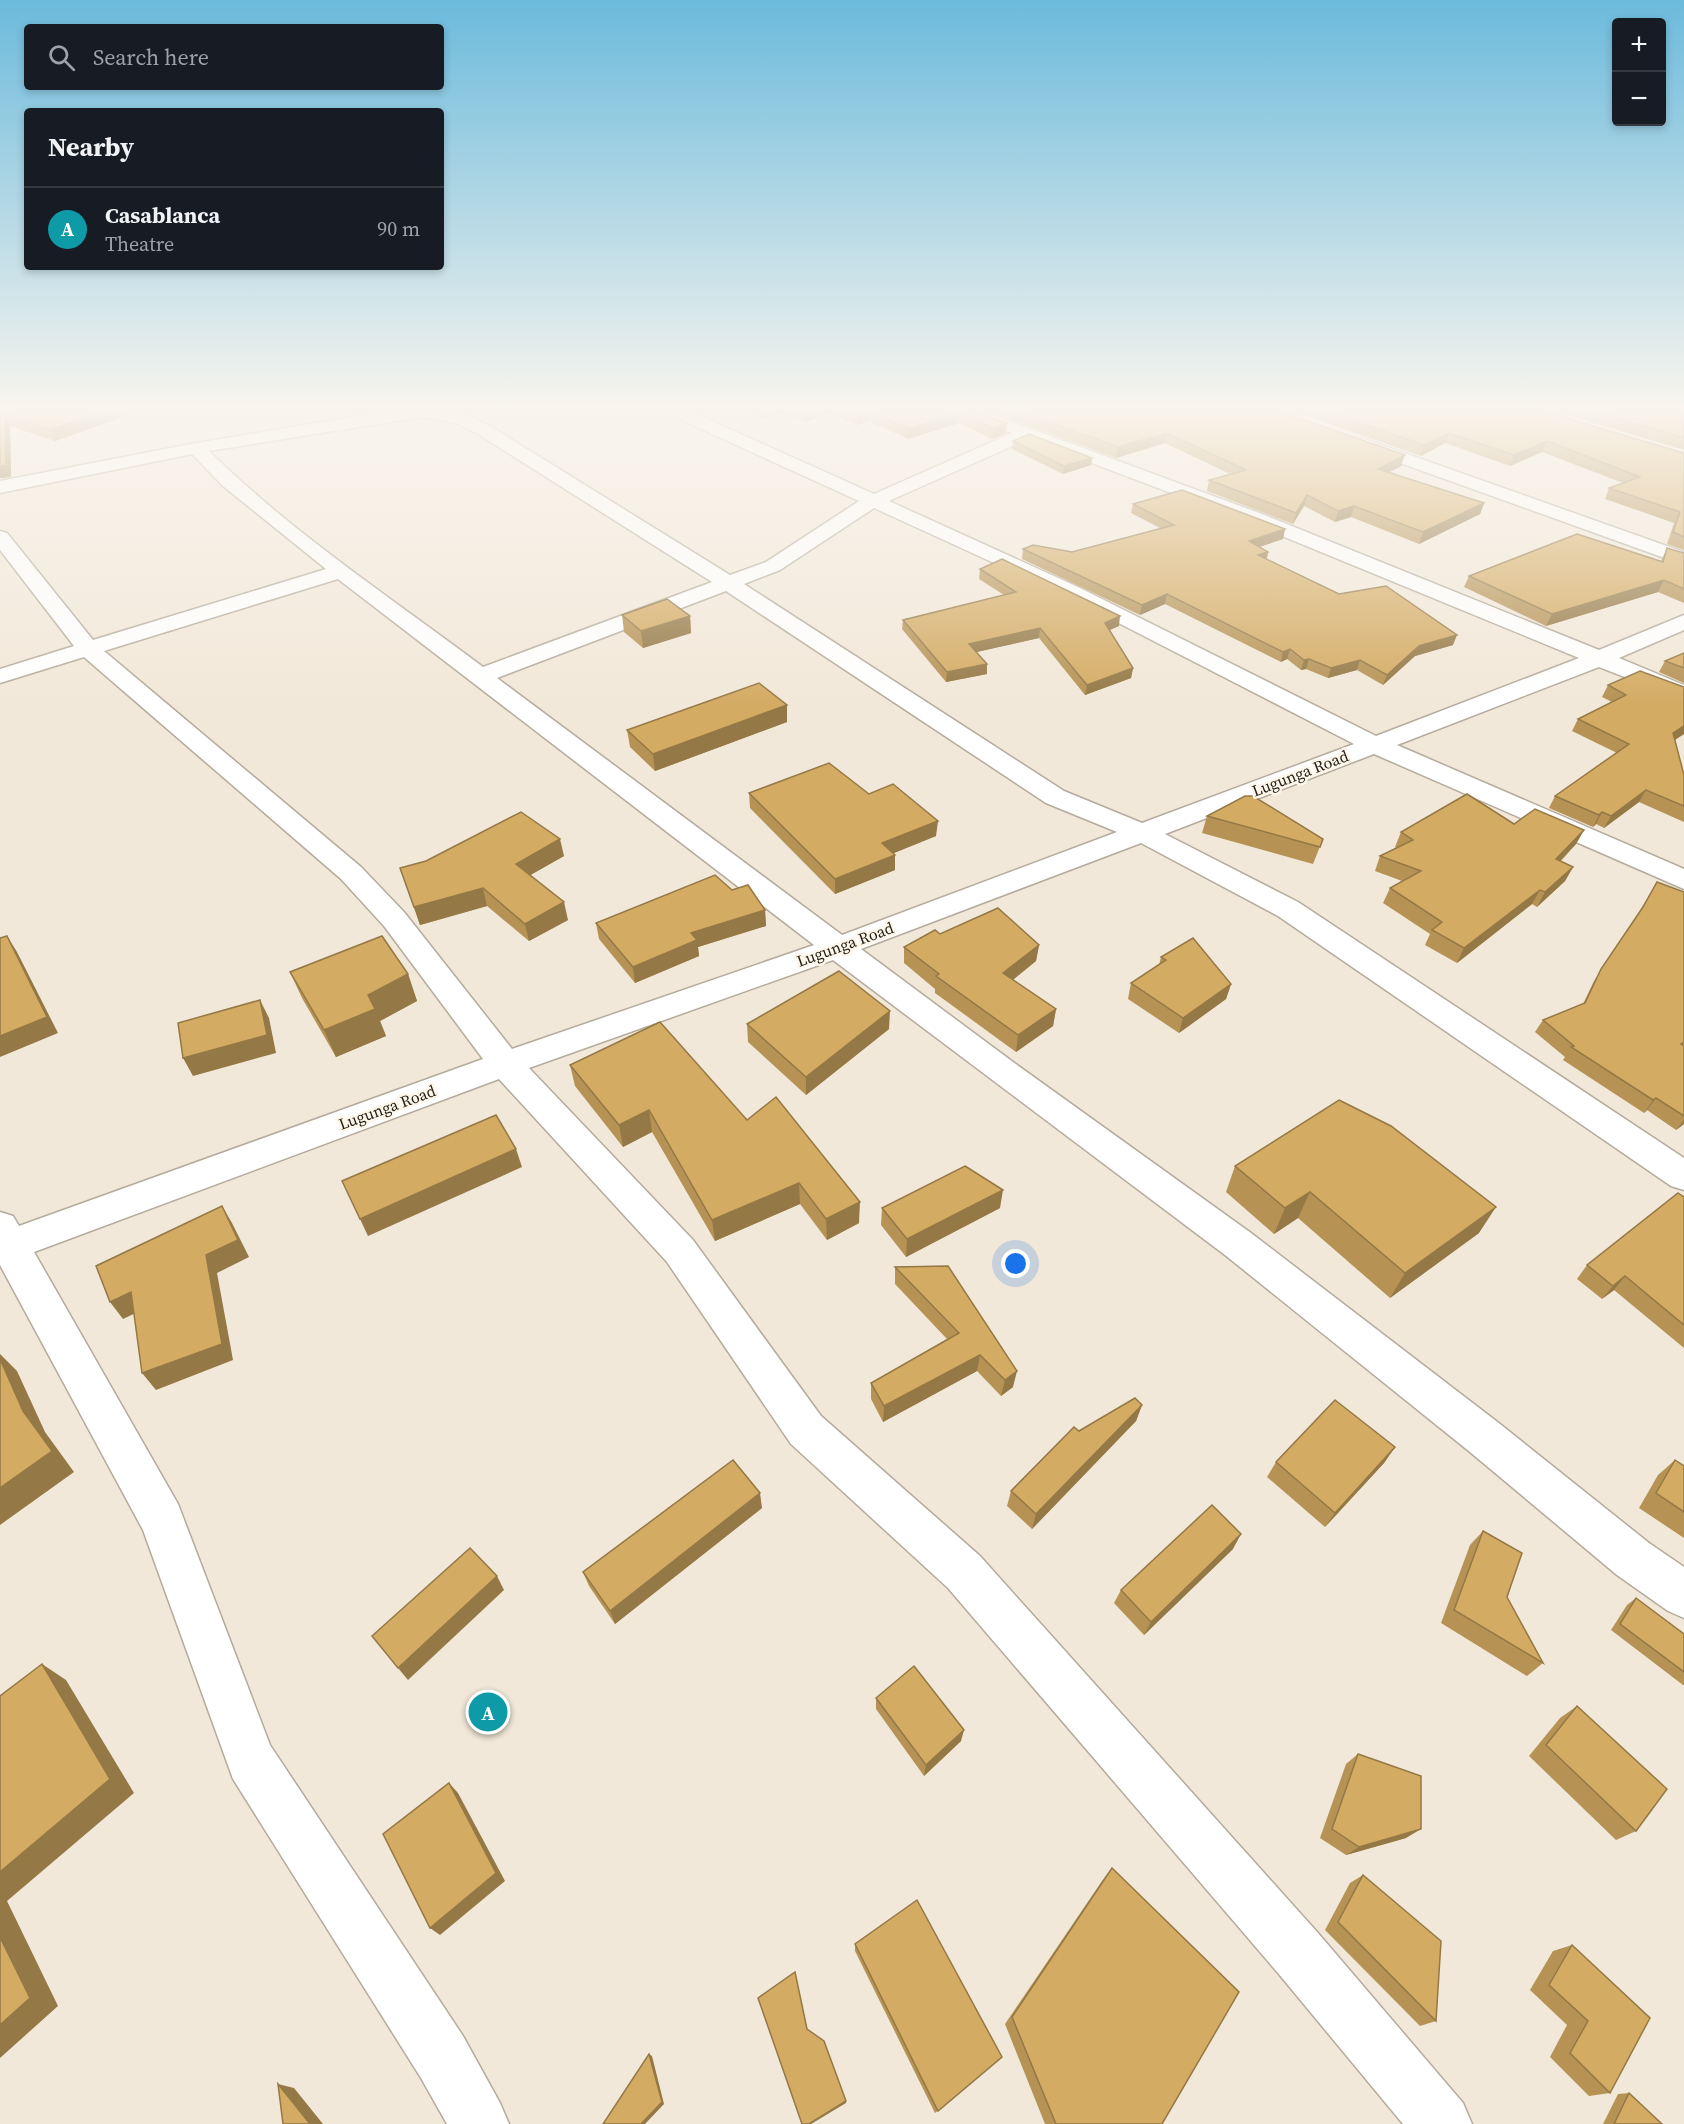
<!DOCTYPE html>
<meta charset="utf-8">
<style>
:root{--surface:#171b24;--page:#20242c;--text:#f1f3f6;--muted:#9ea1a6;--line:#363941;--accent:#2563eb}
body{margin:0;font-family:"Source Serif 4",serif;background:var(--page);color:var(--text)}
.controls{position:absolute;right:18px;top:18px;display:grid;overflow:hidden;border-radius:6px;box-shadow:0 3px 9px #0003}
.controls button{width:54px;height:54px;display:grid;place-items:center;padding:0;border:0;border-bottom:2px solid var(--line);background:var(--surface);color:var(--text);font:30px sans-serif}
.you{position:absolute;left:1016px;top:1264px;width:21px;height:21px;margin:-15px;border:4px solid #fff;border-radius:50%;background:#1a73e8;box-shadow:0 0 0 9px #1a73e833}
.badge{display:grid;place-items:center;width:39px;height:39px;border-radius:50%;background:var(--accent);color:#fff;font-size:20px;font-weight:700}
.pin{position:absolute;translate:-50% -50%;border:3px solid #fff;box-shadow:0 2px 6px #0006}
.list{margin:0;padding:0;list-style:none}
h2{display:flex;justify-content:space-between;align-items:center;height:78px;margin:0;padding:0 24px;font-size:26px}
h2 small{font-size:20px;font-weight:400;color:var(--muted)}
.list li{display:grid;grid-template-columns:39px 1fr auto;gap:18px;align-items:center;box-sizing:border-box;height:84px;padding:0 24px;border-top:2px solid var(--line)}
.list b{display:block;font-size:22px;white-space:nowrap}
.list p{margin:0;font-size:20px;white-space:nowrap;color:var(--muted)}
.list em{font-size:20px;font-style:normal;color:var(--muted)}
.icon{flex:none;width:33px;height:33px;fill:none;stroke:currentColor;stroke-width:2;stroke-linecap:round;stroke-linejoin:round}
.map{position:relative;flex:none;width:1684px;height:2124px;overflow:hidden}
.search{position:absolute;background:var(--surface);box-shadow:0 3px 9px #0003;left:24px;top:24px;width:420px;height:66px;display:flex;align-items:center;gap:15px;box-sizing:border-box;padding:0 21px;border-radius:6px;color:var(--muted);font-size:22px}
.panel{position:absolute;background:var(--surface);box-shadow:0 3px 9px #0003;left:24px;top:108px;width:420px;height:162px;border-radius:6px}
.map>svg:first-child{display:block}
</style>
<div class="map">
<svg width="1684" height="2124" viewBox="0 0 1684 2124">
<rect width="100%" height="100%" fill="#f2e8d9"/>
<g fill="none" stroke-linecap="round" stroke-linejoin="round">
<g stroke="#b4ab9c" stroke-width="3">
<g id="minor">
<path d="M406 408H442L443 411 467 415 490 426 730 575 766 562 859 501 664 412 662 408H683L874 494 1012 433 954 412 952 408H975L1262 514 1599 650 1684 615V630L1619 658 1684 685V700L1599 667 1397 745 1684 869V889L1374 754 1165 834 1298 902 1684 1158V1190L1671 1186 1278 916 1141 843 861 949 1013 1062 1251 1233 1500 1424 1649 1543 1684 1567V1618L1668 1611 1617 1575 1470 1452 1225 1255 833 960 529 1068 693 1240 821 1416 980 1556 1318 1933 1463 2103 1472 2124H1403L1278 1973 948 1588 791 1444 667 1262 499 1079 34 1252 178 1504 270 1745 463 2036 500 2103 509 2124H447L421 2078 233 1779 143 1530 0 1265V1212L13 1216 19 1226 483 1059 384 926 341 879 84 657 0 683V669L74 646 0 550V531L7 533 93 640 326 569 223 486 192 454 0 493V481L196 443ZM422 417 456 423 478 434 712 582 483 667C391 598 291 532 209 451ZM1028 439 1248 522 1579 658 1376 736 1078 587 889 501ZM874 508 1064 595 1354 744 1142 823 1064 791 744 584 780 570ZM338 579 814 945 512 1049 404 912 361 867 104 651ZM726 591 1046 803 1117 832 842 935 497 678Z"/>
<polygon points="1362,438 1684,552 1684,565 1356,447 1353,443"/>
</g>
</g>
<use href="#minor" fill="#fff" fill-rule="evenodd"/>
</g>
<g fill="#b69355">
<polygon points="0,408 128,415 55,441 10,426 11,477 0,478"/>
<polygon points="748,408 965,408 1006,433 993,439 959,423 908,439 869,421 857,425 828,413 806,422 781,413 764,419"/>
<polygon points="981,408 1271,408 1401,466 1389,472 1484,503 1480,514 1419,544 1351,517 1335,522 1304,506 1293,524 1207,491 1209,480 1230,474 1165,443 1116,458"/>
<polygon points="1285,408 1532,408 1684,453 1684,550 1667,544 1674,523 1605,499 1609,488 1623,483 1542,452 1510,466 1445,443 1421,456"/>
<polygon points="1544,408 1684,408 1684,450"/>
<polygon points="1013,441 1092,458 1091,465 1063,474 1012,449"/>
<polygon points="1133,504 1285,529 1283,539 1259,547 1268,552 1267,559 1339,594 1453,645 1415,656 1383,685 1357,670 1328,678 1306,669 1301,670 1287,659 1281,662 1165,604 1140,615 1022,559 1023,549 1072,552 1160,528 1131,513"/>
<polygon points="1667,548 1684,553 1684,603 1658,592 1546,626 1464,587 1469,576 1661,561"/>
<polygon points="980,569 1119,626 1109,630 1133,668 1131,678 1085,695 1039,638 976,652 987,674 946,682 902,629 903,620 1004,595 979,579"/>
<polygon points="622,615 690,616 691,633 643,648 624,632"/>
<polygon points="1684,653 1684,683 1659,672 1665,661"/>
<polygon points="1608,685 1684,687 1684,734 1675,740 1684,775 1684,822 1639,802 1604,828 1596,824 1593,827 1549,808 1555,796 1617,753 1572,731 1578,719 1612,702 1602,697"/>
<polygon points="787,705 787,722 655,771 630,747 627,730"/>
<polygon points="749,793 869,794 936,836 893,853 895,870 835,894 750,808"/>
<polygon points="1207,816 1323,839 1313,864 1202,833"/>
<polygon points="1514,824 1584,830 1576,844 1561,861 1573,867 1565,881 1537,907 1532,904 1457,963 1425,945 1430,934 1383,903 1390,888 1402,881 1375,871 1380,856 1397,848 1395,847 1401,832"/>
<polygon points="564,856 530,875 568,920 529,941 487,906 420,925 400,868"/>
<polygon points="1657,882 1684,892 1684,1124 1676,1130 1647,1110 1644,1113 1563,1060 1565,1057 1535,1032 1543,1020 1583,1004 1594,981 1638,914"/>
<polygon points="732,890 765,910 766,926 698,947 699,956 635,983 599,939 596,923"/>
<polygon points="1039,945 1036,961 1013,980 1056,1009 1053,1026 1016,1052 935,993 935,989 904,963 904,947"/>
<polygon points="1161,957 1231,984 1226,999 1179,1033 1128,999 1131,983 1159,965"/>
<polygon points="290,972 408,974 417,1001 380,1021 386,1036 336,1057 302,998"/>
<polygon points="747,1024 889,1029 806,1095 748,1042"/>
<polygon points="570,1065 747,1120 859,1223 827,1240 800,1204 715,1241 652,1132 623,1147 575,1086"/>
<polygon points="1235,1166 1479,1233 1390,1298 1298,1218 1274,1234 1226,1192"/>
<polygon points="1684,1197 1684,1348 1614,1290 1602,1299 1577,1279 1587,1265"/>
<polygon points="882,1208 1000,1208 906,1257 881,1225"/>
<polygon points="895,1267 1013,1387 1001,1396 977,1371 883,1422 871,1399 871,1383 947,1339 895,1284"/>
<polygon points="1142,1405 1136,1421 1032,1529 1007,1506 1011,1491 1079,1431"/>
<polygon points="1395,1447 1384,1463 1325,1527 1267,1477 1276,1462"/>
<polygon points="1675,1460 1684,1466 1684,1538 1639,1508 1658,1475"/>
<polygon points="762,1508 615,1624 589,1586 583,1572"/>
<polygon points="1483,1531 1507,1597 1543,1663 1527,1676 1441,1623 1470,1545"/>
<polygon points="1233,1549 1144,1635 1114,1603 1121,1590"/>
<polygon points="1636,1598 1684,1634 1684,1685 1683,1685 1611,1630 1627,1605"/>
<polygon points="876,1698 961,1741 924,1776 876,1709"/>
<polygon points="1577,1706 1636,1831 1616,1840 1529,1756 1560,1718"/>
<polygon points="1358,1754 1406,1838 1346,1855 1320,1838 1346,1764"/>
<polygon points="1112,1868 1162,2124 1045,2124 1005,2024 1102,1881"/>
<polygon points="1363,1875 1436,2021 1420,2026 1325,1930 1350,1883"/>
<polygon points="855,1944 1002,2057 935,2113 855,1951"/>
<polygon points="1572,1945 1610,2093 1589,2096 1550,2057 1567,2025 1530,1990 1553,1951"/>
<polygon points="1629,2093 1662,2124 1603,2124 1618,2094"/>
</g>
<g fill="#947845">
<polygon points="112,408 126,408 128,415 55,441 50,430"/>
<polygon points="764,408 781,408 781,413 764,419"/>
<polygon points="816,408 828,408 828,413 806,422 806,412"/>
<polygon points="869,411 869,421 857,425 858,415"/>
<polygon points="959,412 959,423 908,439 909,429"/>
<polygon points="5,415 10,426 11,477 0,478 0,466"/>
<polygon points="1007,423 1006,433 993,439 993,429"/>
<polygon points="1167,433 1165,443 1116,458 1118,447"/>
<polygon points="1449,433 1445,443 1421,456 1424,445"/>
<polygon points="1547,441 1542,452 1510,466 1514,455"/>
<polygon points="1405,455 1401,466 1375,480 1378,469"/>
<polygon points="1092,458 1091,465 1063,474 1064,466"/>
<polygon points="1307,495 1304,506 1293,524 1296,513"/>
<polygon points="1484,503 1480,514 1419,544 1423,532"/>
<polygon points="1354,506 1351,517 1335,522 1338,511"/>
<polygon points="1285,529 1283,539 1247,551 1249,541"/>
<polygon points="1268,552 1266,562 1258,555"/>
<polygon points="1664,580 1658,592 1546,626 1552,614"/>
<polygon points="1167,594 1165,604 1140,615 1142,605"/>
<polygon points="690,616 691,633 643,648 641,631"/>
<polygon points="1120,616 1119,626 1103,633 1105,623"/>
<polygon points="1040,628 1039,638 968,654 969,644"/>
<polygon points="1457,635 1453,645 1415,656 1383,685 1387,675 1419,646"/>
<polygon points="1290,649 1287,659 1281,662 1283,652"/>
<polygon points="1309,659 1306,669 1301,670 1304,660"/>
<polygon points="1360,660 1357,670 1328,678 1331,668"/>
<polygon points="987,664 987,674 946,682 947,672"/>
<polygon points="1133,668 1131,678 1085,695 1087,685"/>
<polygon points="787,705 787,722 655,771 653,754"/>
<polygon points="1684,726 1684,734 1666,745 1673,733"/>
<polygon points="1646,790 1639,802 1604,828 1611,816"/>
<polygon points="1602,812 1596,824 1593,827 1599,815"/>
<polygon points="938,821 936,836 882,858 882,843"/>
<polygon points="1584,830 1576,844 1548,873 1556,859"/>
<polygon points="560,839 564,856 520,881 516,864"/>
<polygon points="895,855 895,870 835,894 835,879"/>
<polygon points="1573,867 1565,881 1537,907 1545,892"/>
<polygon points="483,888 487,906 420,925 414,907"/>
<polygon points="1540,890 1532,904 1457,963 1464,948"/>
<polygon points="564,902 568,920 529,941 525,924"/>
<polygon points="765,910 766,926 698,947 699,956 635,983 633,967 691,933"/>
<polygon points="7,936 17,952 58,1033 0,1057 0,1036"/>
<polygon points="1039,945 1036,961 1001,989 1003,973"/>
<polygon points="408,974 417,1001 380,1021 386,1036 336,1057 324,1030 368,995"/>
<polygon points="1231,984 1226,999 1179,1033 1183,1018"/>
<polygon points="260,1000 269,1018 276,1053 193,1076 183,1058"/>
<polygon points="1056,1009 1053,1026 1016,1052 1018,1035"/>
<polygon points="890,1011 889,1029 806,1095 806,1077"/>
<polygon points="1656,1098 1647,1110 1644,1113 1653,1100"/>
<polygon points="649,1110 652,1132 623,1147 619,1125"/>
<polygon points="1684,1120 1684,1124 1676,1130"/>
<polygon points="516,1149 522,1167 368,1236 360,1219"/>
<polygon points="799,1183 800,1204 715,1241 712,1220"/>
<polygon points="1003,1190 1000,1208 906,1257 907,1239"/>
<polygon points="1310,1192 1298,1218 1274,1234 1285,1208"/>
<polygon points="860,1202 859,1223 827,1240 826,1219"/>
<polygon points="222,1206 232,1223 249,1257 217,1273 233,1360 156,1390 142,1373 206,1255"/>
<polygon points="1496,1207 1479,1233 1390,1298 1405,1273"/>
<polygon points="1625,1276 1614,1290 1602,1299 1613,1286"/>
<polygon points="131,1292 144,1309 123,1319 110,1302"/>
<polygon points="0,1354 17,1371 45,1432 74,1472 0,1525"/>
<polygon points="980,1355 977,1371 883,1422 884,1406"/>
<polygon points="1017,1371 1013,1387 1001,1396 1005,1380"/>
<polygon points="1142,1405 1136,1421 1032,1529 1036,1514"/>
<polygon points="1395,1447 1384,1463 1325,1527 1335,1513"/>
<polygon points="760,1493 762,1508 615,1624 610,1611"/>
<polygon points="1241,1534 1233,1549 1144,1635 1151,1622"/>
<polygon points="497,1576 504,1590 408,1680 398,1668"/>
<polygon points="42,1664 66,1680 134,1793 7,1901 58,2006 0,2058 0,1872"/>
<polygon points="964,1730 961,1741 924,1776 926,1765"/>
<polygon points="449,1783 458,1793 505,1881 440,1935 430,1928"/>
<polygon points="1421,1829 1406,1838 1346,1855 1359,1847"/>
<polygon points="649,2054 652,2056 664,2104 645,2124 641,2124"/>
<polygon points="278,2084 294,2088 323,2124 310,2124"/>
<polygon points="846,2101 846,2103 811,2124 809,2124"/>
</g>
<g fill="#d4ab63" stroke="#947845" stroke-width="1.5">
<polygon points="0,408 112,408 50,430 5,415 6,465 0,466"/>
<polygon points="793,408 816,408 806,412"/>
<polygon points="840,408 965,408 1007,423 993,429 959,412 909,429 869,411 858,415"/>
<polygon points="1009,408 1270,408 1405,455 1378,469 1484,503 1423,532 1354,506 1338,511 1307,495 1296,513 1209,480 1246,470 1167,433 1118,447"/>
<polygon points="1317,408 1532,408 1684,453 1684,537 1673,532 1680,512 1609,488 1640,477 1547,441 1514,455 1449,433 1424,445"/>
<polygon points="1582,408 1684,408 1684,438"/>
<polygon points="1029,434 1092,458 1064,466 1013,441"/>
<polygon points="1182,490 1285,529 1249,541 1268,552 1258,555 1339,594 1386,586 1457,635 1419,646 1387,675 1360,660 1331,668 1309,659 1304,660 1290,649 1283,652 1167,594 1142,605 1023,549 1033,545 1072,552 1174,525 1133,504"/>
<polygon points="1577,534 1663,562 1667,548 1684,553 1684,589 1664,580 1552,614 1469,576"/>
<polygon points="1002,559 1120,616 1105,623 1133,668 1087,685 1040,628 969,644 987,664 947,672 903,620 1016,592 980,569"/>
<polygon points="667,599 690,616 641,631 622,615"/>
<polygon points="1684,653 1684,668 1665,661"/>
<polygon points="1640,671 1684,687 1684,726 1673,733 1684,775 1684,806 1646,790 1611,816 1602,812 1599,815 1555,796 1629,744 1578,719 1626,695 1608,685"/>
<polygon points="759,683 787,705 653,754 627,730"/>
<polygon points="829,763 869,794 893,784 938,821 882,843 895,855 835,879 749,793"/>
<polygon points="1467,794 1514,824 1535,809 1584,830 1556,859 1573,867 1545,892 1540,890 1464,948 1432,930 1442,922 1390,888 1421,871 1380,856 1413,840 1401,832"/>
<polygon points="1245,796 1253,796 1323,839 1320,847 1207,816"/>
<polygon points="521,812 560,839 516,864 564,902 525,924 483,888 414,907 400,868 426,861"/>
<polygon points="715,875 732,890 748,885 765,910 691,933 697,940 633,967 596,923"/>
<polygon points="1657,882 1684,892 1684,1042 1681,1044 1684,1046 1684,1116 1656,1098 1653,1100 1571,1047 1574,1046 1543,1020 1585,1003 1601,969 1643,907"/>
<polygon points="998,908 1039,945 1003,973 1056,1009 1018,1035 936,976 939,974 904,947 935,930 940,934"/>
<polygon points="7,936 47,1017 0,1036 0,938"/>
<polygon points="382,936 408,974 368,995 375,1009 324,1030 290,972"/>
<polygon points="1193,938 1231,984 1183,1018 1131,983 1166,960 1161,957"/>
<polygon points="839,971 890,1011 806,1077 747,1024"/>
<polygon points="260,1000 267,1035 183,1058 178,1023"/>
<polygon points="660,1022 747,1120 776,1097 860,1202 826,1219 799,1183 712,1220 649,1110 619,1125 570,1065"/>
<polygon points="1339,1100 1391,1126 1496,1207 1405,1273 1310,1192 1285,1208 1235,1166"/>
<polygon points="496,1115 516,1149 360,1219 342,1181"/>
<polygon points="965,1166 1003,1190 907,1239 882,1208"/>
<polygon points="1678,1193 1684,1197 1684,1325 1625,1276 1613,1286 1587,1265"/>
<polygon points="222,1206 238,1240 206,1255 222,1344 142,1373 131,1292 110,1302 96,1266"/>
<polygon points="948,1266 1017,1371 1005,1380 980,1355 884,1406 871,1383 959,1333 895,1267"/>
<polygon points="0,1359 23,1411 52,1451 0,1488"/>
<polygon points="1135,1398 1142,1405 1036,1514 1011,1491 1074,1427 1079,1431"/>
<polygon points="1335,1400 1395,1447 1335,1513 1276,1462"/>
<polygon points="733,1460 760,1493 610,1611 583,1572"/>
<polygon points="1675,1460 1684,1466 1684,1512 1656,1493"/>
<polygon points="1212,1505 1241,1534 1151,1622 1121,1590"/>
<polygon points="1483,1531 1522,1553 1507,1597 1543,1663 1454,1610"/>
<polygon points="470,1548 497,1576 398,1668 372,1636"/>
<polygon points="1636,1598 1684,1634 1684,1672 1620,1624"/>
<polygon points="42,1664 110,1779 0,1872 0,1696"/>
<polygon points="914,1666 964,1730 926,1765 876,1698"/>
<polygon points="1577,1706 1667,1789 1636,1831 1546,1745"/>
<polygon points="1358,1754 1421,1776 1421,1829 1359,1847 1332,1829"/>
<polygon points="449,1783 496,1873 430,1928 383,1834"/>
<polygon points="1112,1868 1239,1992 1162,2124 1056,2124 1012,2017"/>
<polygon points="1363,1875 1441,1941 1436,2021 1338,1922"/>
<polygon points="917,1900 1002,2057 938,2111 855,1944"/>
<polygon points="0,1937 30,1998 0,2025"/>
<polygon points="1572,1945 1650,2018 1610,2093 1570,2053 1588,2021 1549,1985"/>
<polygon points="795,1972 807,2029 824,2041 846,2101 809,2124 802,2124 758,1998"/>
<polygon points="649,2054 662,2102 641,2124 603,2124"/>
<polygon points="278,2084 310,2124 283,2124"/>
<polygon points="1629,2093 1662,2124 1614,2124"/>
</g>
<linearGradient id="sky" x2="0" y2="1"><stop stop-color="#6bbadc"/><stop offset="0.58" stop-color="#f9f5ee"/><stop offset="1" stop-color="#f9f5ee" stop-opacity="0"/></linearGradient>
<rect width="1684" height="705" fill="url(#sky)"/>
<g text-anchor="middle" stroke-width="5" stroke-linejoin="round" paint-order="stroke">
<g font-size="16" fill="#1f1b16" stroke="#fef6e9">
<text transform="translate(1300 773) rotate(-21)" y="6">Lugunga Road</text>
<text transform="translate(845 944) rotate(-20)" y="6">Lugunga Road</text>
<text transform="translate(387 1107) rotate(-20)" y="6">Lugunga Road</text>
</g>
</g>
</svg>
<div class="controls">
<button>+</button>
<button>−</button>
</div>
<div class="you"></div>
<div class="pin badge" style="left:488px;top:1712px;background:#0f9aa8">A</div>
<div class="search"><svg class="icon" aria-label="search" viewBox="0 0 24 24"><circle cx="10" cy="10" r="6"/><path d="M15 15l6 6"/></svg>Search here</div>
<section class="panel">
<h2>Nearby<small></small></h2>
<ul class="list">
<li><span class="badge" style="background:#0f9aa8">A</span><div><b>Casablanca</b><p>Theatre</p></div><em>90 m</em></li>
</ul>
</section>
</div>
